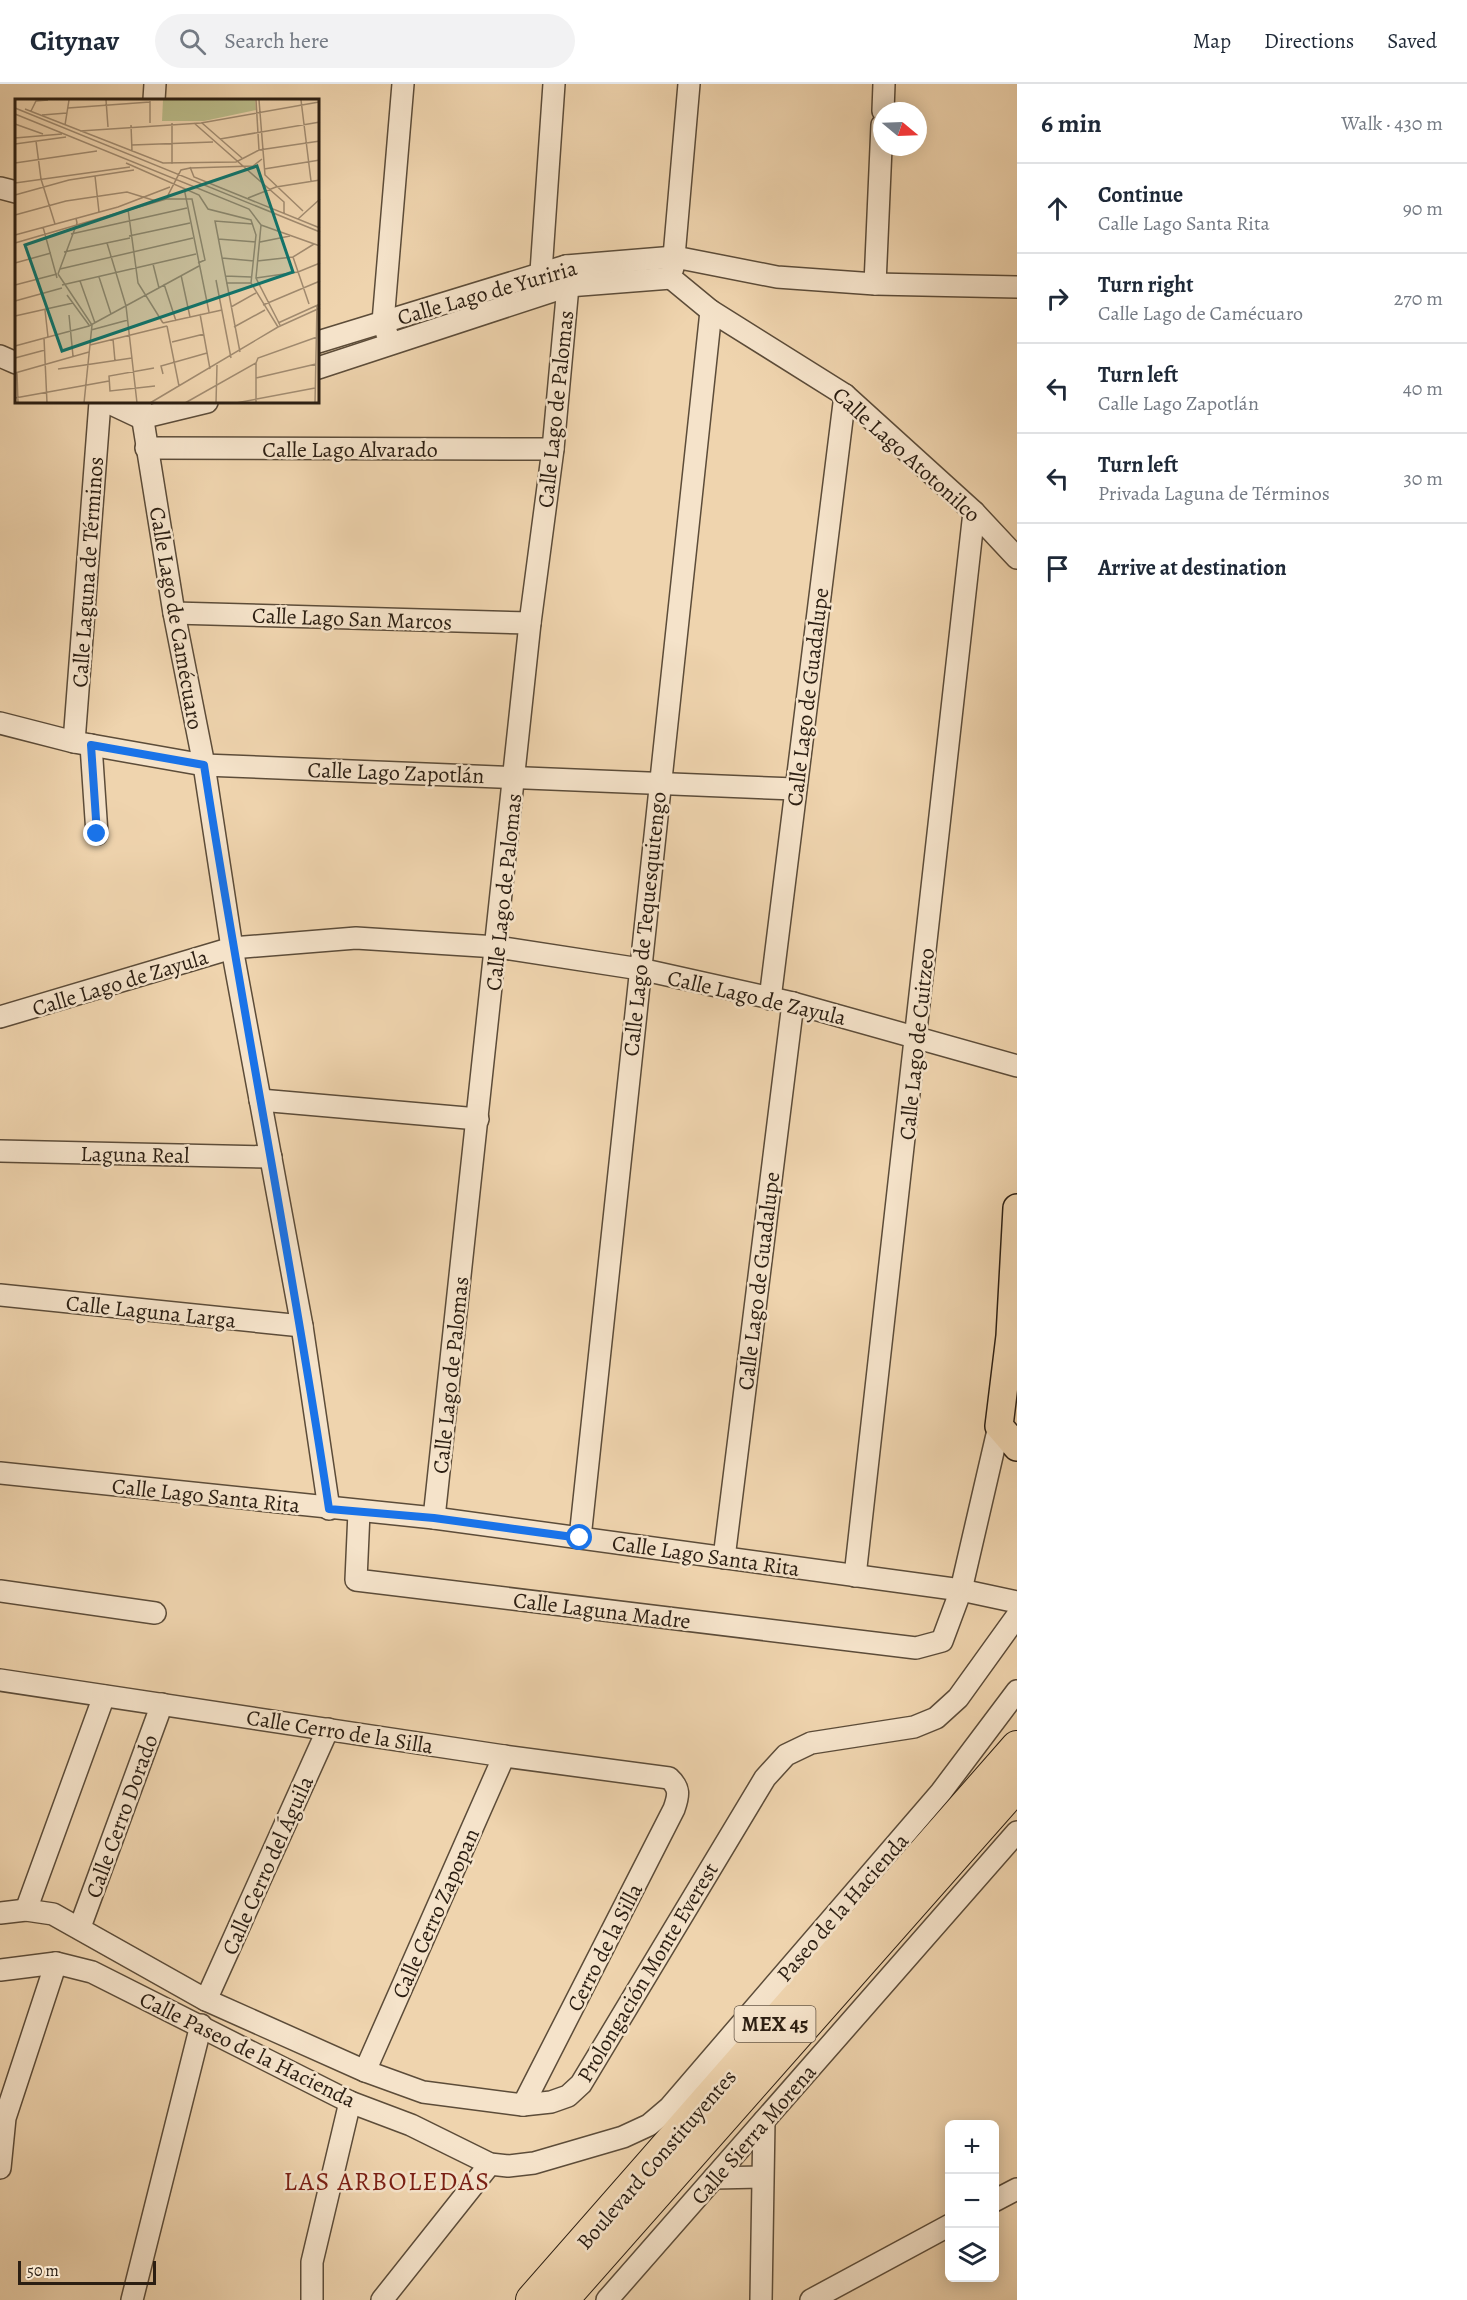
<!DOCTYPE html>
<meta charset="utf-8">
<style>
:root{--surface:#fff;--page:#f2f2f3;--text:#1f2937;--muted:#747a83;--line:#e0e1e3}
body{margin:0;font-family:Alegreya,serif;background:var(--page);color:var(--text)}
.controls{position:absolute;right:18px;bottom:18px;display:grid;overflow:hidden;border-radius:9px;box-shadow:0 3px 15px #0003}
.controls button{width:54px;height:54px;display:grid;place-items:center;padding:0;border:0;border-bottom:2px solid var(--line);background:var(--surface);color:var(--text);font:30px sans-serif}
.compass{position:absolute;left:873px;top:18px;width:54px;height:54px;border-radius:50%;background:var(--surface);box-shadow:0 3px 15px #0003;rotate:109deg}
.scale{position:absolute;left:18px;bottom:15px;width:138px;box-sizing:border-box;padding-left:6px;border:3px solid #2b1e12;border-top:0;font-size:16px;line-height:21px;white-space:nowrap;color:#2b1e12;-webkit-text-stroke:4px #f5e3ca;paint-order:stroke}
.stop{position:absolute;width:18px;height:18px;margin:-14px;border:4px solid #1a73e8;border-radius:50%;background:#fff}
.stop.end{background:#1a73e8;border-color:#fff;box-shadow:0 2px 6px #0008}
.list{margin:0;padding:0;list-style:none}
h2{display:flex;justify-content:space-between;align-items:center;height:78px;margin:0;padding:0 24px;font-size:26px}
h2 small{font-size:20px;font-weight:400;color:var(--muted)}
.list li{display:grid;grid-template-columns:39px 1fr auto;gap:18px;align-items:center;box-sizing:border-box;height:90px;padding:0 24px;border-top:2px solid var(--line)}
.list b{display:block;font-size:22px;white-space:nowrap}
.list p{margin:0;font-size:20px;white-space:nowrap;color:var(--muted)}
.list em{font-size:20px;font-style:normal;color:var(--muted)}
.icon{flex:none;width:33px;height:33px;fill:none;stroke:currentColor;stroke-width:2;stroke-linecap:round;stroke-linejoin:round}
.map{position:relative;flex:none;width:1017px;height:2216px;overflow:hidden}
header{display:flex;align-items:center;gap:36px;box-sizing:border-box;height:84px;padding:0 30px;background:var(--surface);border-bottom:2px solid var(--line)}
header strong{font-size:28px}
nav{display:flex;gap:33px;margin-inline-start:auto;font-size:21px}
.search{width:420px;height:54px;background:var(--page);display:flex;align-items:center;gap:15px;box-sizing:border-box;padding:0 21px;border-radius:33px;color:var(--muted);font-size:22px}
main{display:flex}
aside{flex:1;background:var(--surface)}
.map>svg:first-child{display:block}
</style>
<header>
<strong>Citynav</strong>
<div class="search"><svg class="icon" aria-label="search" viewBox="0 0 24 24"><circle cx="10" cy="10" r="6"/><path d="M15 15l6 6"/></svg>Search here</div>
<nav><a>Map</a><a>Directions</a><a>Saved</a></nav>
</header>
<main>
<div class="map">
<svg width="1017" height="2216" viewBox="0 0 1017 2216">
<rect width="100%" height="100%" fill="#efd4ae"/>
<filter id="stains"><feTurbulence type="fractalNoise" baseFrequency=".00333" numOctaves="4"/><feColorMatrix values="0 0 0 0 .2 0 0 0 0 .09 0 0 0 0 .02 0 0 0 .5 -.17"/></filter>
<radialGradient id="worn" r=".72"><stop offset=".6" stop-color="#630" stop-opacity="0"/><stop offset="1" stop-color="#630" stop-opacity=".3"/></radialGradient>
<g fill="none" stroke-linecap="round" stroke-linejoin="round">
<g stroke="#5c4c39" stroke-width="24">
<g id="minor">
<polyline points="154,16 155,0"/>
<polyline points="883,27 884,0"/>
<polyline points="0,104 16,108"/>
<polyline points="673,184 689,0"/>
<polyline points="541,188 554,0"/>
<polyline points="671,194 711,227 845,311 974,428 1017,474"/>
<polyline points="875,200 882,41"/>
<polyline points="387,250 383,238 403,0"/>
<polyline points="318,258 566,182 675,173 777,193 875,200 1017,203"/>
<polyline points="0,272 16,279"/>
<polyline points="318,284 568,202 671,194"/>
<polyline points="107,318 141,334 207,318"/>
<polyline points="140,318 174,529 204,681 232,864 302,1242 329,1425"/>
<polyline points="146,364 553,365"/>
<polyline points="174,529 530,539"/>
<polyline points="0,639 74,658 204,681 795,705"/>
<polyline points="74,658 100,318"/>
<polyline points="91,661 97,750"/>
<polyline points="770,915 845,311"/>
<polyline points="0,933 232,864 356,854 497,863 640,885 793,919 1017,982"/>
<polyline points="260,1016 478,1035"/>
<polyline points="0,1067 271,1073"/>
<polyline points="0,1211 302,1242"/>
<polyline points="0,1389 434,1434 961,1506 1017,1518"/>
<polyline points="359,1428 356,1496 916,1564 942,1557 961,1506 999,1342"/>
<polyline points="434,1434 530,539 553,365 568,202 566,182"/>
<polyline points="580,1454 711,227"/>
<polyline points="724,1474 793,919"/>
<polyline points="855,1492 974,428"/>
<polyline points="0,1507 155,1529"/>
<path d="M0 1596 504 1672 669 1694C680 1704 679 1711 674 1725L523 2021"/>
<polyline points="26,1826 104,1612"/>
<polyline points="0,1829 26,1826 53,1830 206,1916 365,1987 423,2008 523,2021 551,2018 568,2012 581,2000 765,1694 786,1671 811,1659 914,1643 936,1634 958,1614 1017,1532"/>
<polyline points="80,1843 162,1620"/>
<polyline points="0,1886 56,1879 92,1888 350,2018 411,2041 490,2080 508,2082 534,2079 623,2053 649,2041 669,2024 941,1708 1017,1607"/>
<polyline points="206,1916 328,1645"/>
<polyline points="365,1987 504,1672"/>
<polyline points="0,2084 5,2034 56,1879"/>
<polyline points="714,2094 761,2093"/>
<polyline points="994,2117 1017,2105"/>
<polyline points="132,2216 201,1941"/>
<polyline points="312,2216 312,2178 350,2018"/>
<polyline points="382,2216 490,2080"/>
<polyline points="607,2216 1017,1748"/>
<polyline points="761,2216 764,2037"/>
<polyline points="811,2216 950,2141"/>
</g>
</g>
<g stroke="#2b1e12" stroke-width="30">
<polyline id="major" points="1017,1124 1010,1252 999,1342 1017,1363"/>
</g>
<g stroke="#2b1e12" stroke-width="34">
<g id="highway">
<polyline points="532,2216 1017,1663"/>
<polyline points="562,2216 1017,1701"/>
</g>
</g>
<use href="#minor" stroke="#f5e3ca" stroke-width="21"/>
<use href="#major" stroke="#efd4ae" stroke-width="27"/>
<use href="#highway" stroke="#efd4ae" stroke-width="32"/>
</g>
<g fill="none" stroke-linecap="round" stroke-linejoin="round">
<path stroke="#1a73e8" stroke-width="8" d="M97 750 91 661 204 681C242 929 292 1176 329 1425L434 1434 580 1454"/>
</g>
<g text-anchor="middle" stroke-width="5" stroke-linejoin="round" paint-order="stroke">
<rect fill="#f5e3ca" stroke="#685949" stroke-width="1.5" x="734.5" y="1922" width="81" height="36" rx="4.5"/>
<g font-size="21" font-weight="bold" fill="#2b1e12">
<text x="775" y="1947">MEX 45</text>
</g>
<g font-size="22" fill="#2b1e12" stroke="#f5e3ca">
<text transform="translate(487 208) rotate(-16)" y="8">Calle Lago de Yuriria</text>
<text transform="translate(555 325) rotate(-84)" y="8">Calle Lago de Palomas</text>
<text x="350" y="373">Calle Lago Alvarado</text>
<text transform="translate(907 370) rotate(42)" y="8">Calle Lago Atotonilco</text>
<text transform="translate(87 488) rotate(-86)" y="8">Calle Laguna de Términos</text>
<text transform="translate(177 534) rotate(80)" y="8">Calle Lago de Camécuaro</text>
<text transform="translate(352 534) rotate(2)" y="8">Calle Lago San Marcos</text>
<text transform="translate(807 613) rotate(-83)" y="8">Calle Lago de Guadalupe</text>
<text transform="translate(396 688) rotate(2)" y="8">Calle Lago Zapotlán</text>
<text transform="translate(503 808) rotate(-84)" y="8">Calle Lago de Palomas</text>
<text transform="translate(644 840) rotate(-84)" y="8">Calle Lago de Tequesquitengo</text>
<text transform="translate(120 898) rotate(-17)" y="8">Calle Lago de Zayula</text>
<text transform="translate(757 913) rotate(13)" y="8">Calle Lago de Zayula</text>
<text transform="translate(916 960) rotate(-84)" y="8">Calle Lago de Cuitzeo</text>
<text transform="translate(135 1070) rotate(1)" y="8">Laguna Real</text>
<text transform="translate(758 1197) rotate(-83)" y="8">Calle Lago de Guadalupe</text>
<text transform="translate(151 1227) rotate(6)" y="8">Calle Laguna Larga</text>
<text transform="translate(450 1291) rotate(-84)" y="8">Calle Lago de Palomas</text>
<text transform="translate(206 1411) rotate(6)" y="8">Calle Lago Santa Rita</text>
<text transform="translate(706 1471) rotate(8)" y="8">Calle Lago Santa Rita</text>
<text transform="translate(602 1526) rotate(7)" y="8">Calle Laguna Madre</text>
<text transform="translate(340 1647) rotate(9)" y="8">Calle Cerro de la Silla</text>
<text transform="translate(121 1732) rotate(-70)" y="8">Calle Cerro Dorado</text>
<text transform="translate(267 1781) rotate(-66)" y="8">Calle Cerro del Águila</text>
<text transform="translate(842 1823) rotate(-49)" y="8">Paseo de la Hacienda</text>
<text transform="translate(435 1829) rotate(-66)" y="8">Calle Cerro Zapopan</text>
<text transform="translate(604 1863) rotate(-63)" y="8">Cerro de la Silla</text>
<text transform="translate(647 1888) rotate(-59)" y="8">Prolongación Monte Everest</text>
<text transform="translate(248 1965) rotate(26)" y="8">Calle Paseo de la Hacienda</text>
<text transform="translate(753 2050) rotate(-49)" y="8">Calle Sierra Morena</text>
<text transform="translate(656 2075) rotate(-49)" y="8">Boulevard Constituyentes</text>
</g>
<g font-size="26" letter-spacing="1.5" fill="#7a1f14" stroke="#f5e3ca">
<text x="387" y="2106">LAS ARBOLEDAS</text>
</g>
</g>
<g transform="translate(15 15)">
<rect width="304" height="304" fill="#efd4ae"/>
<path d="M148 1H240L241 11 189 22H147Z" fill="#babc8a"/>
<path fill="none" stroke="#a18b70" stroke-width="1.5" d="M91 1 93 28M241 1 244 51M244 1 250 76 288 112M286 1 296 82M135 2V24M0 9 305 133M53 9 135 3M10 10 148 64 221 63M16 12 21 2 33 1M0 15 234 110 246 126M27 16 52 14M157 24V65M179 24 269 103V115M187 24 227 59M0 25 28 35M50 26 54 1M116 26 117 52M65 32 186 24 304 3M0 39 47 35M205 40 305 23M21 42 26 80 40 125M0 45 51 38M117 46 198 43M221 63 244 51 305 42M0 64 82 52M111 64 184 96 193 110 236 121 241 136 236 184 263 228M175 68 179 78 305 129M175 69 238 67 247 60M249 70 305 61M80 77 84 113M0 84 115 68M169 89 194 213M0 96 54 81 119 71M233 99 261 88 305 81M151 100H177L190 161 183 164M113 110 123 184 148 224M0 116 51 102 112 93 141 102M283 120 305 100M246 126 241 179 265 226M246 126 305 147M28 128 42 179M56 135 172 109M0 136 103 108 155 88M114 137 175 124M203 140 241 143M245 143 275 137M0 144 151 100 166 71 175 69M92 144 111 207 122 304M49 153 115 139M278 158 294 205M207 159 239 162M242 162 278 158 299 145M0 164 36 154M138 165 144 189M45 170 178 139M43 175 77 226 69 304M43 175 62 124 61 119M166 176 175 218M210 177 236 178M84 178 96 215M241 179 283 173 305 164M201 181 216 259M65 182 80 224M211 184H236M149 185 161 222M0 186 42 175M47 186 181 155M52 196 74 226M0 202 47 189M248 206 305 182M216 208 241 194M30 211 33 238M185 215 195 270M54 216 58 257M0 217 58 204M148 224 207 211M263 224 305 205M152 227 164 287M219 228 250 211M76 231 113 221M29 239 32 304M98 240 100 262M157 243 189 235M75 246 152 227M0 247 74 227 184 167M225 253 200 122 238 125M0 259 30 251M241 264V304M139 269 94 277 95 292 140 287M43 270 117 259M0 274 74 253M2 274 3 304M148 275 146 267 192 254M241 279 301 265M0 299 94 282M135 304 263 228 305 209M170 304 241 264 243 259 302 238M201 304 202 266M221 304 300 289M300 304 302 206"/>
<path fill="#0f766e" fill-opacity="0.15" stroke="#0f766e" stroke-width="3" d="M242 67 278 173 47 252 10 146Z"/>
<rect width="304" height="304" fill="none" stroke="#2b1e12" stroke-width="3"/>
</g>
<rect width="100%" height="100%" filter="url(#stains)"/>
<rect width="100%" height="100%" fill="url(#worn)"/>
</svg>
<div class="controls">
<button>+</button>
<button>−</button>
<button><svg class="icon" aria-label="layers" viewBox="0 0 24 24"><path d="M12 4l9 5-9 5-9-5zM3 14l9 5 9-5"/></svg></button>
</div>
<svg class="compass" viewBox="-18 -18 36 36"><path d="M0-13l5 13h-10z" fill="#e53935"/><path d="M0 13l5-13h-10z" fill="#747a83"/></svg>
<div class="scale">50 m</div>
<div class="stop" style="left:580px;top:1454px"></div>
<div class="stop end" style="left:97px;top:750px"></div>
</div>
<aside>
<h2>6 min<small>Walk · 430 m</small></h2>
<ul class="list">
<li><svg class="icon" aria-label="ahead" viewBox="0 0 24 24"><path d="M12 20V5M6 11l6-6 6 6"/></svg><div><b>Continue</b><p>Calle Lago Santa Rita</p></div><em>90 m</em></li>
<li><svg class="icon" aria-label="right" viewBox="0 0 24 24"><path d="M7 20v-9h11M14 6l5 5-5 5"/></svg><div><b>Turn right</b><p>Calle Lago de Camécuaro</p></div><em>270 m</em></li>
<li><svg class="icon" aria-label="left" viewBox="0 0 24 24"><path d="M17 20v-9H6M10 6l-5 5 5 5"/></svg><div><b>Turn left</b><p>Calle Lago Zapotlán</p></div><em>40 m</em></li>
<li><svg class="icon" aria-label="left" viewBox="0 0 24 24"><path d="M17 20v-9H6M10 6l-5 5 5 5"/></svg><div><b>Turn left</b><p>Privada Laguna de Términos</p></div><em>30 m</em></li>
<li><svg class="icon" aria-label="arrive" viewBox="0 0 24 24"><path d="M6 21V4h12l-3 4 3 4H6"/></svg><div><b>Arrive at destination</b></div></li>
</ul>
</aside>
</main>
